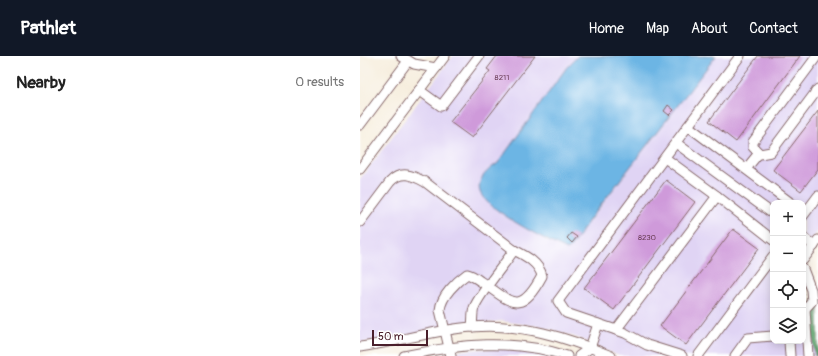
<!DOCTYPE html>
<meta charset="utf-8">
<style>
:root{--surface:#fff;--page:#f2f2f2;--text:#222;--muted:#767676;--line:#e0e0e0;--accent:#111827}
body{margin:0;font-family:Pangolin,sans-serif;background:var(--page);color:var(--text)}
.controls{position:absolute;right:12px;bottom:12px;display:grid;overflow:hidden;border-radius:8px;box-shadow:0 2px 10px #0003}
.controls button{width:36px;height:36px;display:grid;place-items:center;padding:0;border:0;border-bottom:1px solid var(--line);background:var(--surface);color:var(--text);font:20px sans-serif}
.scale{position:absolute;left:12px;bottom:10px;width:56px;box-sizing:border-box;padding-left:4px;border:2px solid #4a1f2b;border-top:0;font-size:11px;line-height:14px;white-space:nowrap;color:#4a1f2b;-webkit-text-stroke:3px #fff;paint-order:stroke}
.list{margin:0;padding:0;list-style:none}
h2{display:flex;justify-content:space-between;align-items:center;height:52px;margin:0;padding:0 16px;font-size:17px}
h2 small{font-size:13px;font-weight:400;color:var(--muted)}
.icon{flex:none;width:22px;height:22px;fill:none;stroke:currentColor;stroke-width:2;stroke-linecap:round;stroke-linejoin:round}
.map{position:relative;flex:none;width:458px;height:300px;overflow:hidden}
header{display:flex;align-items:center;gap:24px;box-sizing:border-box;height:56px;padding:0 20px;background:var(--accent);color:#fff}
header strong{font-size:19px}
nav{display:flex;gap:22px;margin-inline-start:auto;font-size:14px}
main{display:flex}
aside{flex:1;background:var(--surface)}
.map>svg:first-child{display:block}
</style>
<header>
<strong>Pathlet</strong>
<nav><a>Home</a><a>Map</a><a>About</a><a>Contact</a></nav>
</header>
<main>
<aside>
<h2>Nearby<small>0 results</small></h2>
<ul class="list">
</ul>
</aside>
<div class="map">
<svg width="458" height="300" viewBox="0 0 458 300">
<rect width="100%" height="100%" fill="#fff"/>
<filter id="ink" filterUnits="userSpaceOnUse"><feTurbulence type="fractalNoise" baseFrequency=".025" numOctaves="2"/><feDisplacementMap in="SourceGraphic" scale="8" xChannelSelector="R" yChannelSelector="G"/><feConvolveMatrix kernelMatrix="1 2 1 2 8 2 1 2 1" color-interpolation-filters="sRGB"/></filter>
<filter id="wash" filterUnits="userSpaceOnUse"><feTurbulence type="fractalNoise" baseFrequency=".012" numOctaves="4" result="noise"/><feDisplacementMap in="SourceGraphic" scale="16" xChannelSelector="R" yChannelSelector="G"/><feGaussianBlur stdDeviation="0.9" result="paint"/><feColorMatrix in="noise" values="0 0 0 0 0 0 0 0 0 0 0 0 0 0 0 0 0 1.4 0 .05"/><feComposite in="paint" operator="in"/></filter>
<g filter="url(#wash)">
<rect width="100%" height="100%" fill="#f6eddc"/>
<g fill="#e0d4f4">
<polygon points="93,0 218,0 207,11 138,107 128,114 140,156 187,185 207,194 356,0 458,0 458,175 443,195 443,147 413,147 413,285 443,285 443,259 450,254 455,300 259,300 215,281 183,271 141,265 0,287 0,123"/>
<polygon points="142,292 177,296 191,300 73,300 105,294"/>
</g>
<polygon fill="#64ac73" stroke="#57664f" points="458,233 458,300 455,300 450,254"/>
<path fill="#6cb5e4" stroke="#5b6a88" d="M218 0H356L230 163 210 192 207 194C190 186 125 153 120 136 116 123 128 114 138 107L207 11Z"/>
<g id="blocks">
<g fill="#cf9ada">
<polygon points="137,0 175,0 112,82 90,66 130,15 127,13"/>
<polygon points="398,0 440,0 376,86 349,65"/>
<polygon points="308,49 314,54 309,59 304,55"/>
<polygon points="458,55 458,113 441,135 413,114"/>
<polygon points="306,124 335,146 254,254 224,232"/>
<polygon points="373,173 399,192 326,289 300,270"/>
<polygon points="211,177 217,181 212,187 207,182"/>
</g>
</g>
</g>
<g filter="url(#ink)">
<use href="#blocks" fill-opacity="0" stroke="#866769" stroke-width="1"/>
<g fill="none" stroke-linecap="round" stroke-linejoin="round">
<g stroke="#866769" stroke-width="11">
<g id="minor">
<polyline points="41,0 54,8 76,12"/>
<polyline points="457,0 393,86 393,91 400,98 411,96 458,33"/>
<polyline points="59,34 81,50 119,0"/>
<polyline points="0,69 48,5"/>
<polyline points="328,70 431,147"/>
<polyline points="316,87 413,158"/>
<polyline points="0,113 85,0"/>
<polyline points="386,113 399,97"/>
<polyline points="357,140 413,184"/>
<polyline points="443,160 458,140"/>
<path d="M0 166 30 126C41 114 52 119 65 126L154 194"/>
<polyline points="443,181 454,190"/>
<polyline points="443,204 458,184"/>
<polyline points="443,213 451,234 452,245 443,255"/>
<polyline points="445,253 448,300"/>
<polyline points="256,274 357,140 305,102"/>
<polyline points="429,285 430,300"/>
<path d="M0 291C37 286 74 274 112 271 161 267 206 281 251 300"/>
<path d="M44 300C101 288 150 282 207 300"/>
<path d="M91 300 80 254C81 240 97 225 107 218 112 219 116 222 120 225 151 245 159 262 182 220 179 207 166 200 154 194 145 208 119 238 114 252 112 258 113 265 112 271"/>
<polyline points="219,300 230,292 238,268"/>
<polyline points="322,300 287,289 265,277 206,257 198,245 380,0"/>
<polyline points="338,300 413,200"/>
<polyline points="375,300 388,282 413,280"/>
</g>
</g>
<use href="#minor" stroke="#fff" stroke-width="9"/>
</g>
</g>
<g text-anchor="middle" stroke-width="3" stroke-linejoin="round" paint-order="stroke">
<g font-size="8" fill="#6b3e57">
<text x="142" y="24">8211</text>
<text x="287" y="184">8230</text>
</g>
</g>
</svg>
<div class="controls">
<button>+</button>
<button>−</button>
<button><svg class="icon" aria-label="locate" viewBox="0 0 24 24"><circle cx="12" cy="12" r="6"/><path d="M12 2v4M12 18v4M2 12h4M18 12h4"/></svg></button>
<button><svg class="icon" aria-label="layers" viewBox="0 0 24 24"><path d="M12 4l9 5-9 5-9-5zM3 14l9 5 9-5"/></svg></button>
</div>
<div class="scale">50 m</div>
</div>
</main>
